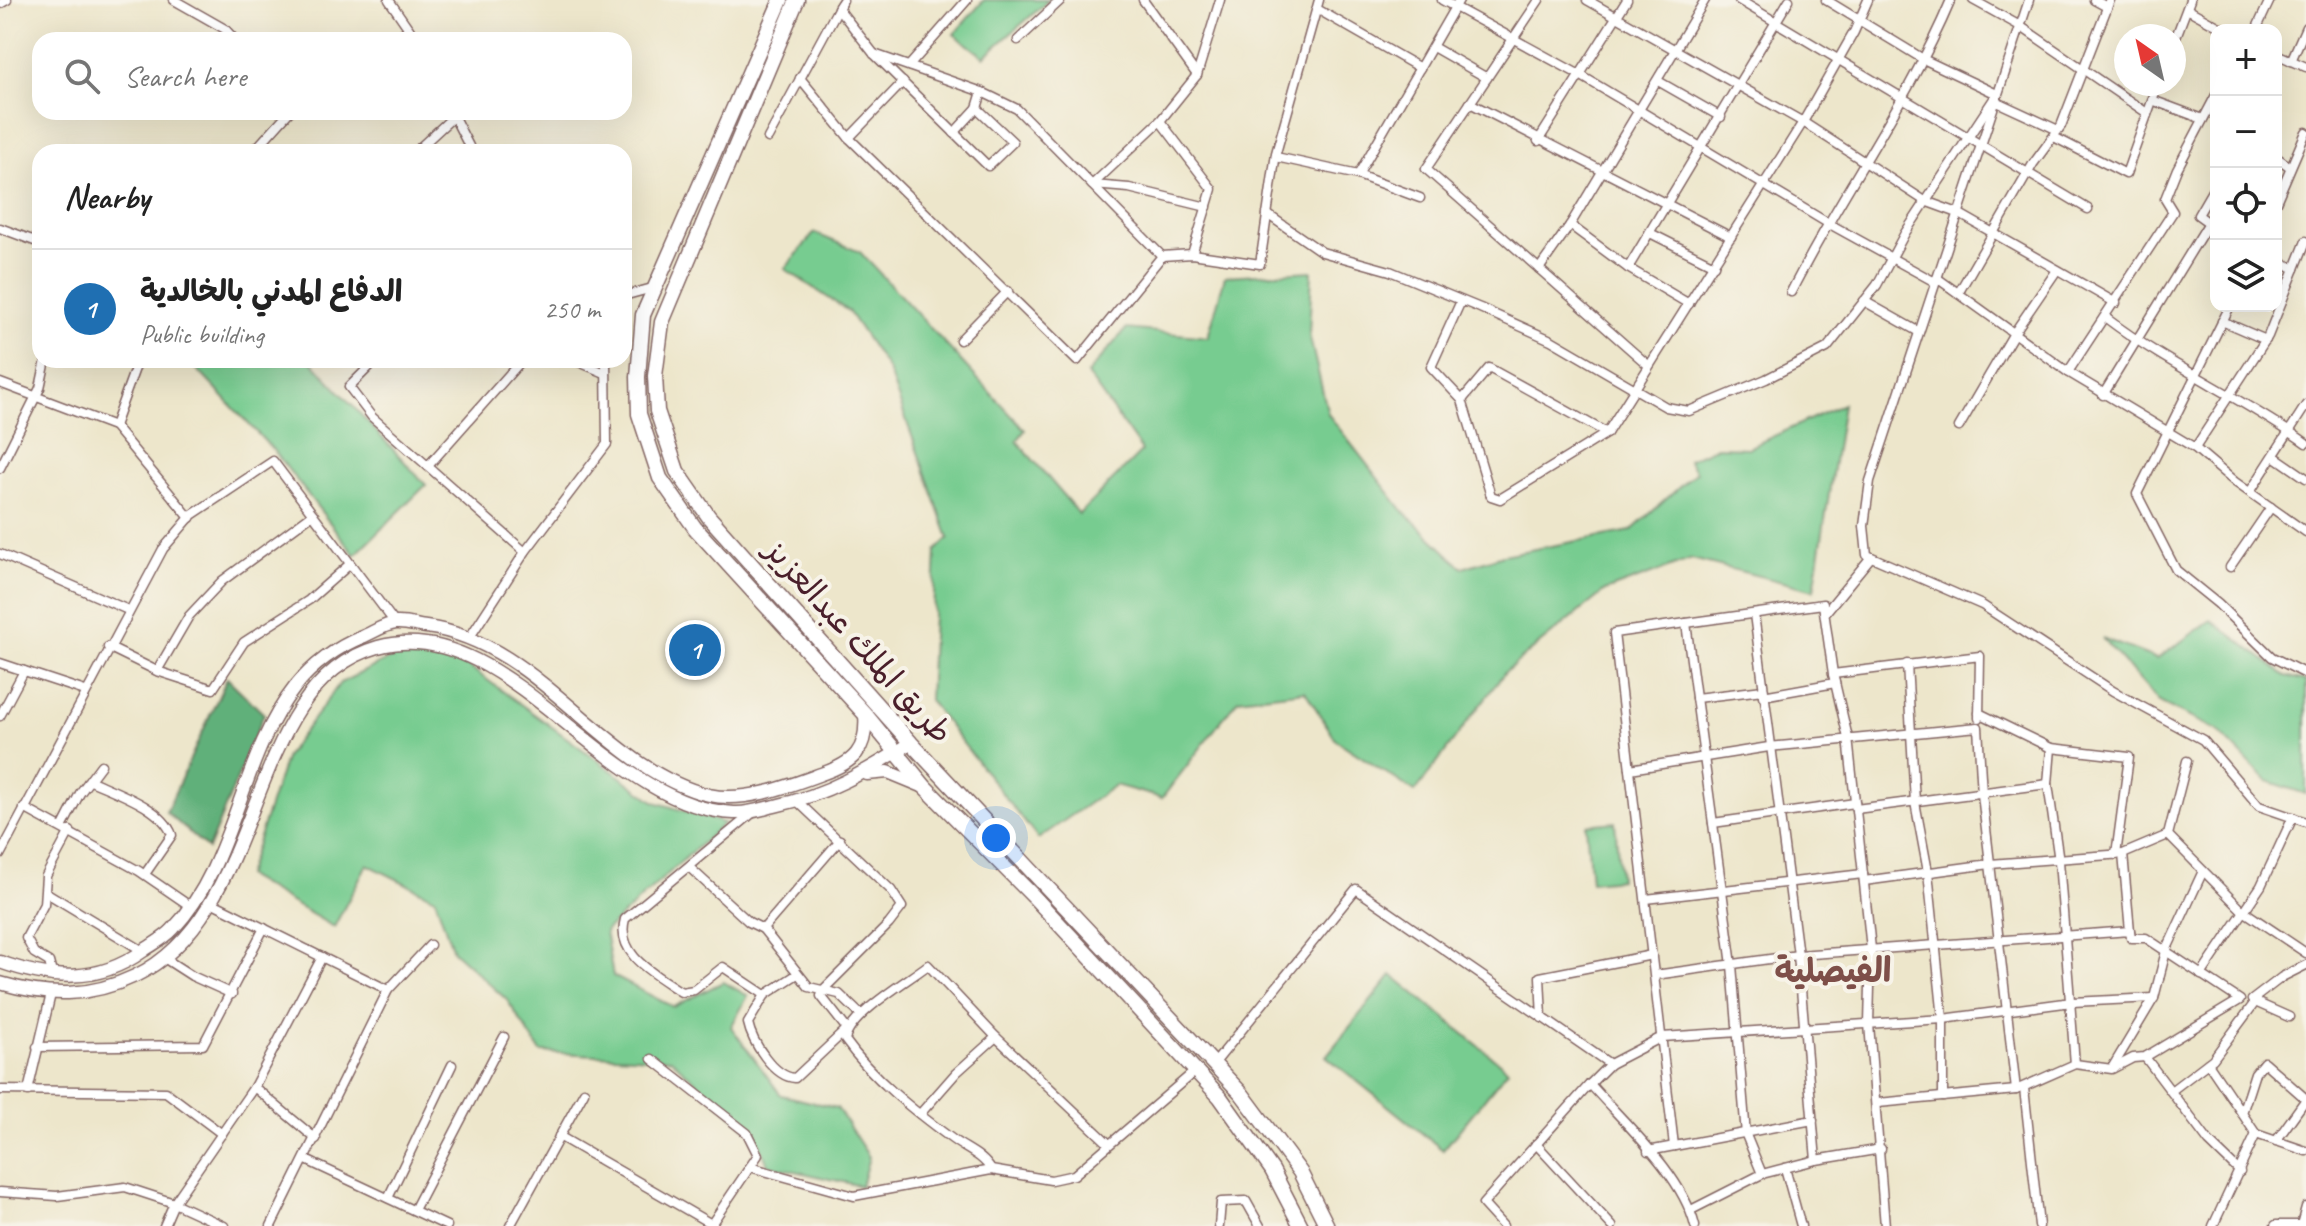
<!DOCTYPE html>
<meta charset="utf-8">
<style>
:root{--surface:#fff;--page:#f6f6f6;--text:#222;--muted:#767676;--line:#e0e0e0;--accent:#1f6fb2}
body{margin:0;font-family:Caveat,"Playpen Sans Arabic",sans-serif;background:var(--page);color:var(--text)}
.controls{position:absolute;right:24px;top:24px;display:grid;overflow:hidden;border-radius:16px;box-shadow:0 8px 32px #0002}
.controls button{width:72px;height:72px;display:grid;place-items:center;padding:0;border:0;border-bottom:2px solid var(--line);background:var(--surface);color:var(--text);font:40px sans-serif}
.compass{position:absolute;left:2114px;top:24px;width:72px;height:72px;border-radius:50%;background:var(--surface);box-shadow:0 8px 32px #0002;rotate:326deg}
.you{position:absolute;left:996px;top:838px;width:28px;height:28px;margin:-20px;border:6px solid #fff;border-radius:50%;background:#1a73e8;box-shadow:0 0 0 12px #1a73e833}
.badge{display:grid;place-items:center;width:52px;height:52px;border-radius:50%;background:var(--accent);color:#fff;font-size:26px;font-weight:700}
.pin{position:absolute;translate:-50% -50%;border:4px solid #fff;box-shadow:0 2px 8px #0006}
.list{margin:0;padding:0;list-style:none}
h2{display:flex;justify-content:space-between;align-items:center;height:104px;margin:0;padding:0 32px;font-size:34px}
h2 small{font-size:26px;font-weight:400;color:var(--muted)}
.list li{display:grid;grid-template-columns:52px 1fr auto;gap:24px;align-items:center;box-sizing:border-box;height:120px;padding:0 32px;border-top:2px solid var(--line)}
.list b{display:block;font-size:30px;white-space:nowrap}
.list p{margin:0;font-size:26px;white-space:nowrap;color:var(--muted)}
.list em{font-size:26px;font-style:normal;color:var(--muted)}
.icon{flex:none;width:44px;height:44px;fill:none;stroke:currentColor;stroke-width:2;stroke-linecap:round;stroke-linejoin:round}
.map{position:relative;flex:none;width:2306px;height:1226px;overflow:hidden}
.search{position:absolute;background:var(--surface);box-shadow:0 8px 32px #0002;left:32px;top:32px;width:600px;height:88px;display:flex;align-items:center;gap:20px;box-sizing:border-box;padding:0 28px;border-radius:24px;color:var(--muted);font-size:30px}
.panel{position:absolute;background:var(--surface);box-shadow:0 8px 32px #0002;left:32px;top:144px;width:600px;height:224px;border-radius:24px}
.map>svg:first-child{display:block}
</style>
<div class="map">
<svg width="2306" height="1226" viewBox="0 0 2306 1226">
<rect width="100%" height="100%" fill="#f7f3e8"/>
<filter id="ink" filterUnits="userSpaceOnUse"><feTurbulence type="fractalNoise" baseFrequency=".0125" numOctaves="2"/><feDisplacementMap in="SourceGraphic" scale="16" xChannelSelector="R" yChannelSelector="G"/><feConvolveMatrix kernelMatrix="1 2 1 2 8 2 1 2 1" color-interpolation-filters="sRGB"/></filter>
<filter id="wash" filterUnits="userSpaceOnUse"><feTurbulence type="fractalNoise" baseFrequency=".006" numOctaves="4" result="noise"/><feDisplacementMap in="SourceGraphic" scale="32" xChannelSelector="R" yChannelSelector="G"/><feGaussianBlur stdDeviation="1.8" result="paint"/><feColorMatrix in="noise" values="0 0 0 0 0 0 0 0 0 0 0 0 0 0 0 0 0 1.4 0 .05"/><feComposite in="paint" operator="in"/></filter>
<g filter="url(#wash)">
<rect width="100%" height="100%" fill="#ede6cb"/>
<g fill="#77cc90" stroke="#60765e" stroke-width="2">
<polygon points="984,0 1049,0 984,57 954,34"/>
<polygon points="814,233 860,252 1025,430 1017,441 1079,514 1142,451 1087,374 1126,329 1208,337 1225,276 1312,271 1309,334 1328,414 1404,512 1463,568 1503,555 1631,531 1696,472 1688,460 1717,447 1748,448 1843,404 1814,590 1692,559 1605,591 1505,672 1415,792 1336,740 1305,691 1238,699 1162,798 1115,785 1038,839 929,700 936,551 949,538 888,370 848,311 785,269"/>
<polygon points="182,360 307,360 314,364 426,485 355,555 273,450 197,369"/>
<polygon points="2211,620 2286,676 2306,681 2306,794 2267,781 2218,731 2159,702 2102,638 2157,659"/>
<polygon points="405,651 457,658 655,802 724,823 605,931 613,976 673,1007 723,982 748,996 731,1027 781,1095 837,1108 869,1157 861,1186 768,1165 757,1138 671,1059 541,1052 507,1000 453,951 435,898 367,864 334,927 246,876 286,756 340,683"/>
<polygon points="1615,822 1620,879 1591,882 1586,825"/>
<polygon points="1392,975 1508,1070 1443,1150 1326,1056"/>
</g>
<polygon fill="#61b07a" stroke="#566852" stroke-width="2" points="227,678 264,714 208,849 166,812"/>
</g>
<g filter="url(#ink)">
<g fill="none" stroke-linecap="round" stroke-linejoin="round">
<g stroke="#836563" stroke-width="11">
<g id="minor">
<polyline points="174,0 225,29 235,40"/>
<polyline points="389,0 409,29"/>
<polyline points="843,0 838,8 874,54 988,166 1013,142 977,108"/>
<polyline points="1143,0 1197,75"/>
<polyline points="1442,0 1580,75 1826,222 1935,282"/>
<polyline points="1539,0 1426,169 1648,365"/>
<polyline points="1587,0 1803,122 1925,201 1958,213 2116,303"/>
<polyline points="1739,0 2088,209"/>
<polyline points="1973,0 2020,26 2147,113"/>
<polyline points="2029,0 1870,481 1864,526 1867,555 1982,605 2113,691 2203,740 2259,806 2306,822"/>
<polyline points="2094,0 2107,7"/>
<polyline points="0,4 7,0"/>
<polyline points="1317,9 1420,68"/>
<polyline points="2187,9 2225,30"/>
<polyline points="2256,30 2270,0"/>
<polyline points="392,40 409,29 415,40"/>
<polyline points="1018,40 1061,0"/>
<polyline points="2174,42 2190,0"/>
<polyline points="1433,47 1487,78"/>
<polyline points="874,54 982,92 1017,109 1162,256 1192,254 1260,264 1276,153 1319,0"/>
<polyline points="2276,54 2306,67"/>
<polyline points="2291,61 2306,27"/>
<polyline points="909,66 967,0"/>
<polyline points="800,78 849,138 1077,361 1162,256"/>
<polyline points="1658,81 1721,117"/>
<polyline points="2152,100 2203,119"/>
<polyline points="1995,101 2058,130"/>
<polyline points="1470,103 1731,237"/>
<polyline points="452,113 472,152"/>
<polyline points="1160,121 1212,189 1192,254"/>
<polyline points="954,133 977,108 982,92"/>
<polyline points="2054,137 2126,174 2158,84"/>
<polyline points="768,138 840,5"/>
<polyline points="849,138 903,82"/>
<polyline points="1538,141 1627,0"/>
<polyline points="253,152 289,112"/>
<polyline points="415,152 454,116"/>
<polyline points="1276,157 1358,175 1420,198"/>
<polyline points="2276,157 2290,167"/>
<polyline points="1358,175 1459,0"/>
<polyline points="2216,184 2198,215 2216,228"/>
<polyline points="1092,185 1160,121 1197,75 1220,0"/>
<polyline points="1093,185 1129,188 1207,207"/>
<polyline points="2276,202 2306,132"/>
<polyline points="1267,214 1322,252 1390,271 1480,308 1551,340 1666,407 1689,411 1766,379 1827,348 1877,285 1905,233 1997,94 1923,59 1826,0"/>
<polyline points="1570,225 1628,268"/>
<polyline points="0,228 40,243"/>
<polyline points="1650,233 1714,265"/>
<polyline points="2276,259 2295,269"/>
<polyline points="1539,269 1570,225 1705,0"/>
<polyline points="1937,278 2068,372 2195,448 2235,482 2306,532"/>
<path d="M1791 292C1841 193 1908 102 1951 0"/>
<polyline points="1959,292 2033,164 2061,126 2110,0"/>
<polyline points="627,295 656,287"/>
<polyline points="1461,301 1431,367 1462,400 1491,496 1500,499 1607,433 1803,122 1854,32 1868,0"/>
<polyline points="1864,301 1919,332"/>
<polyline points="1689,304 1628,268 1789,0"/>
<polyline points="2230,306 2137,494 2176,570 2218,604 2272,657 2306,674"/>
<path d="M2106 318C2169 366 2241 397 2306 443"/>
<polyline points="2222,321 2266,340"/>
<polyline points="960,340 1008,291"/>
<polyline points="376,360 349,387 372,417 525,552"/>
<polyline points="574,360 605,373"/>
<polyline points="2068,372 2173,212 2165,199 2177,169 2216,95"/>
<polyline points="0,383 114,426 190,518"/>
<polyline points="2103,395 2208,224"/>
<polyline points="1462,400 1489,368 1607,433"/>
<polyline points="114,426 138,360"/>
<polyline points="1959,427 2014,333 2057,270"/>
<polyline points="2195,448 2268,336 2306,241"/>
<polyline points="2274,456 2306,478"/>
<polyline points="428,466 522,360"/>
<polyline points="0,468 40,388 46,360"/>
<polyline points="2250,492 2306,405"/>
<polyline points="0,554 128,610"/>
<polyline points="2230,567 2271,507"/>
<polyline points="1825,613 1871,557"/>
<polyline points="1754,614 1798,955 1816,1160"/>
<polyline points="1686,623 1732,965 1746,1135 1762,1174"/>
<polyline points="470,637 525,552 607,444 606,360"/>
<polyline points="108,647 157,671 189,616 222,581 313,514"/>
<polyline points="0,663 85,691"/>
<polyline points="1907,664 1915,802 1928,872 1943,1019 1943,1097"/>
<polyline points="157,671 213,689 244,642 309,600 350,564"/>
<polyline points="1833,674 1980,656 1979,718"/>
<polyline points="1763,696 1835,683"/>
<polyline points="1696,698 1763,690"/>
<polyline points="1979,713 2051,748 2129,757 2116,855"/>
<polyline points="0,716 24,671"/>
<polyline points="2051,748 2048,784 2059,861 2075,1064"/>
<polyline points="2187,761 2168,835 2242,910 2306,953"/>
<polyline points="1630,769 1769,747 1978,727 1982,794 2016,1090"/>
<path d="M89 780C115 792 162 807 172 835L145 874"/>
<polyline points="24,808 139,871 190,906"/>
<polyline points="1856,809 2048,784"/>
<path d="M755 811 625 919C615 955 655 974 681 992L694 990 723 967 765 995 796 975"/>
<polyline points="1713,823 1855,803"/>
<polyline points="63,826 80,793 101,765"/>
<polyline points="2123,854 2130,931"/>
<polyline points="0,855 163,549 192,515 273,461 395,623"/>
<polyline points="689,867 749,922 763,929 809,987 839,994 861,1015"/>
<polyline points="1864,881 1990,864 2123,854 2168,835"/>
<polyline points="47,893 143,951"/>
<polyline points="1646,899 1863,874"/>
<polyline points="213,903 388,990 271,1226"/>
<polyline points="763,929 840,840"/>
<polyline points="164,958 192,976 232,994"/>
<polyline points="1655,975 1798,955 2130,931 2131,938 2146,938 2240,1000 2145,1057 2133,1058 2112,1069 2075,1064 2016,1090 1878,1103"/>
<polyline points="2201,975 2261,886 2293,817"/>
<polyline points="53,977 49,962 34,953 26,938 44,904 46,876 70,831"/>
<polyline points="388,990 430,945"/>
<path d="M765 995 748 1023C752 1042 774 1077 795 1078L847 1029 821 996 824 989 889 924 902 907 891 890 797 801"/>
<polyline points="2252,1000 2282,977 2306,965"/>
<polyline points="2253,1001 2289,1017"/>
<polyline points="1542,1018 1540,977 1652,955"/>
<polyline points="37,1047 203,1045 264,928"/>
<polyline points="2145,1057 2209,1142 2240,1172"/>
<polyline points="652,1059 747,1133 758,1155 710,1226"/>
<polyline points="2208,1063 2256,1134 2306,1151"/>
<polyline points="1214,1064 1356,889 1610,1064"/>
<polyline points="2112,1068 2154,998 2166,951 2203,871"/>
<polyline points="1590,1084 1610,1064 1662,1037 1943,1019 2072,1002 2154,998"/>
<polyline points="254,1087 316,1139"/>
<polyline points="2024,1088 2039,1226"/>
<polyline points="0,1090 166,1092 222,1134"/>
<polyline points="28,1091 51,994"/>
<polyline points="2171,1091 2213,1059 2256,1001"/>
<polyline points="2242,1113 2255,1073 2264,1062 2306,1099 2276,1141"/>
<polyline points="920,1114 956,1073 996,1037"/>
<polyline points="559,1136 713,1225"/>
<polyline points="1536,1144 1612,1226"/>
<polyline points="1674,1146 1614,633 1823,604 1833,674 1848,738 1863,874 1871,949 1869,1024 1885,1226"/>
<polyline points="1648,1151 1813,1120"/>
<polyline points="306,1160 447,1226"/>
<polyline points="750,1167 854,1196 991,1170 1051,1180 1074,1175 1195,1071"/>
<polyline points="1785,1168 1801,1226"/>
<path d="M991 1170C983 1155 965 1149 952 1139 914 1111 872 1078 845 1040 850 1014 906 982 928 965L996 1037 1108 1143"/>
<polyline points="0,1192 57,1196 125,1187 174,1203 224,1226"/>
<polyline points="388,1198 452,1065"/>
<polyline points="414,1210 504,1037"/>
<polyline points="1691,1210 1762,1174 1816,1160 1881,1149"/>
<polyline points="2301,1225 2306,1207"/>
<polyline points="164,1226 174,1203 254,1087 322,957"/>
<polyline points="510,1226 584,1092"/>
<polyline points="1219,1226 1221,1202 1246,1201 1260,1226"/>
<path d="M1503 1226 1483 1204 1590 1084C1625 1124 1682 1174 1695 1226"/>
<polyline points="2213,1226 2256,1134"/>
</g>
</g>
<g stroke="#836563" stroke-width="13">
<polyline id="tertiary" points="2276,1226 2306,1226"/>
</g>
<g stroke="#836563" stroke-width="15">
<g id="primary">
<polyline points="867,774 888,772 922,786"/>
<path d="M0 962C51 980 97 984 143 951 153 944 165 938 173 929 236 863 239 758 295 687 312 665 337 647 362 637 372 633 385 624 396 623 405 622 417 626 426 627 541 642 602 769 709 795 746 803 788 786 821 774 854 763 868 750 865 714"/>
<path d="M0 983C48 997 89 998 135 976 269 911 242 686 378 647 506 611 603 807 734 813 747 814 762 809 775 806 829 794 865 772 911 743"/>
</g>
</g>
<g stroke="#836563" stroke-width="17">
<g id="trunk">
<polyline points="781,0 643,315 638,377 639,414 660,478 695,528 865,714 925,787 1034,897 1220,1097 1272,1170 1301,1226"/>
<polyline points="797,0 662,322 655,376 657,411 677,471 709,517 911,743 1242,1094 1300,1172 1327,1226"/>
</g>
</g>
<use href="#minor" stroke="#fff" stroke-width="8"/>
<use href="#tertiary" stroke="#fff" stroke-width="10"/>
<use href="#primary" stroke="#fff" stroke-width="12"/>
<use href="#trunk" stroke="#fff" stroke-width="14"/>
</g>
</g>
<g text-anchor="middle" stroke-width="8" stroke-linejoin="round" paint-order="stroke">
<g font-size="32" fill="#4a1f2b" stroke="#f7f3e8">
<text transform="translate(859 641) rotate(48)" y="11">طريق الملك عبدالعزيز</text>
</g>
<g font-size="34" font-weight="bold" fill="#7e4f49" stroke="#f7f3e8">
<text x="1833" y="982">الفيصلية</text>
</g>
</g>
</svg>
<div class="controls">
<button>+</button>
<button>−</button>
<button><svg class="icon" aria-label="locate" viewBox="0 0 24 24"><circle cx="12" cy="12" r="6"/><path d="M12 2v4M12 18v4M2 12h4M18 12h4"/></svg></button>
<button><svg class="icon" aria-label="layers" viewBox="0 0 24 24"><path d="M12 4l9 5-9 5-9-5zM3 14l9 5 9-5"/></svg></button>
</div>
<svg class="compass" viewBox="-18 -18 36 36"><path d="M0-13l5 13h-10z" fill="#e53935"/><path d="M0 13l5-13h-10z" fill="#767676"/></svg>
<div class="you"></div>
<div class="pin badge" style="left:695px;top:650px">1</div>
<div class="search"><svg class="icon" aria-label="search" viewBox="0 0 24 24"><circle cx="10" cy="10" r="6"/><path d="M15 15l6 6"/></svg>Search here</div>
<section class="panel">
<h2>Nearby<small></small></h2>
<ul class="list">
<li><span class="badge">1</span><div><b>الدفاع المدني بالخالدية</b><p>Public building</p></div><em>250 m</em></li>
</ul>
</section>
</div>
